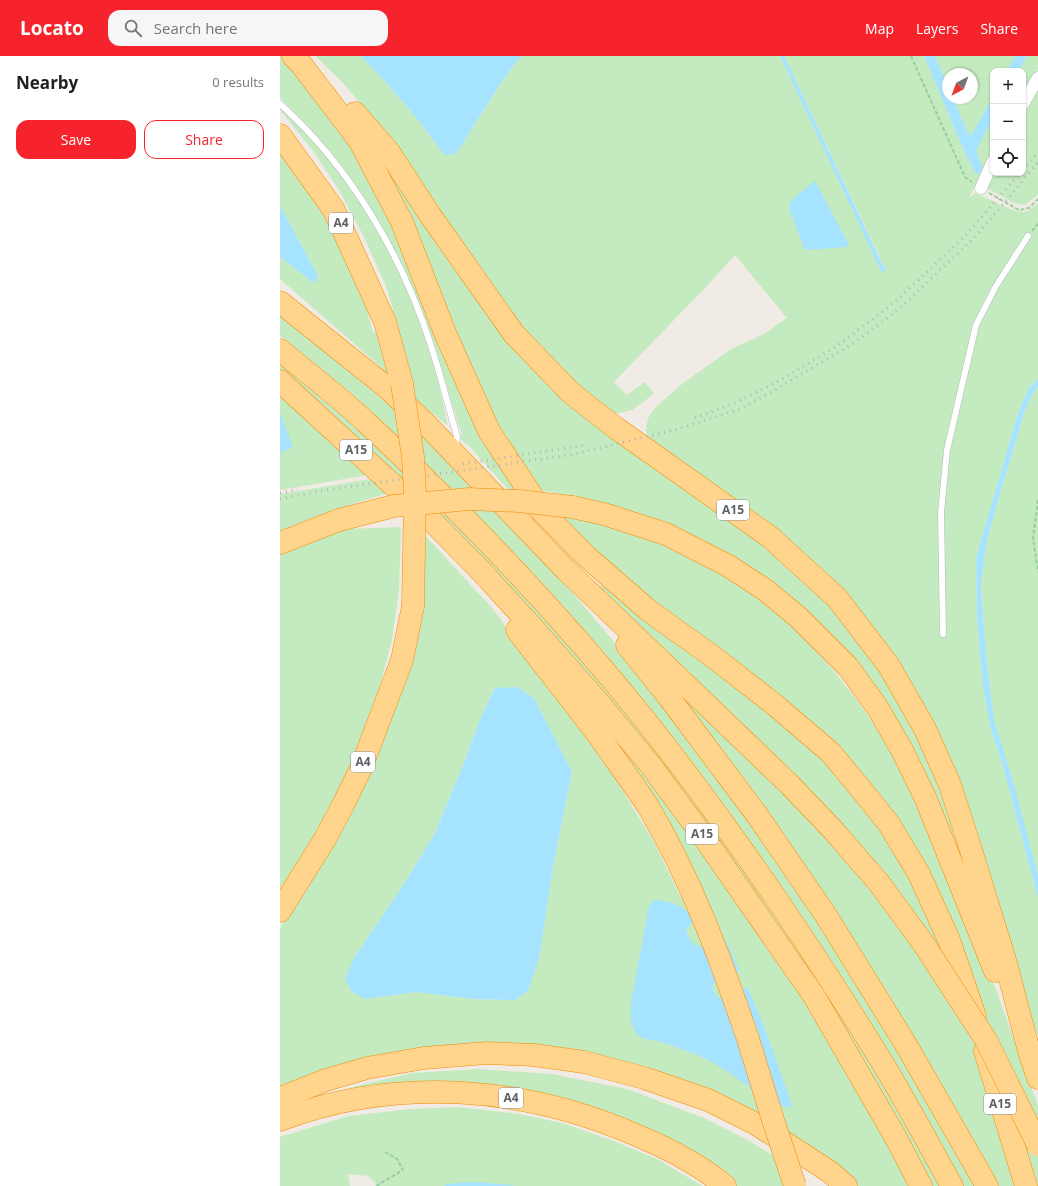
<!DOCTYPE html>
<meta charset="utf-8">
<style>
:root{--surface:#fff;--page:#f6f6f6;--text:#202124;--muted:#757577;--line:#e0e0e0;--accent:#f7232c}
body{margin:0;font-family:"Open Sans",sans-serif;background:var(--page);color:var(--text)}
.controls{position:absolute;right:12px;top:12px;display:grid;overflow:hidden;border-radius:8px;box-shadow:0 1px 3px #0004}
.controls button{width:36px;height:36px;display:grid;place-items:center;padding:0;border:0;border-bottom:1px solid var(--line);background:var(--surface);color:var(--text);font:20px sans-serif}
.compass{position:absolute;left:662px;top:12px;width:36px;height:36px;border-radius:50%;background:var(--surface);box-shadow:0 1px 3px #0004;rotate:221deg}
.list{margin:0;padding:0;list-style:none}
h2{display:flex;justify-content:space-between;align-items:center;height:52px;margin:0;padding:0 16px;font-size:17px}
h2 small{font-size:13px;font-weight:400;color:var(--muted)}
.actions{display:flex;gap:8px;padding:12px 16px}
.actions a{flex:1;padding:9px 0;border:1px solid var(--accent);border-radius:12px;text-align:center;font-size:14px;color:var(--accent)}
.actions .main{background:var(--accent);color:#fff}
.icon{flex:none;width:22px;height:22px;fill:none;stroke:currentColor;stroke-width:2;stroke-linecap:round;stroke-linejoin:round}
.map{position:relative;flex:none;width:758px;height:1130px;overflow:hidden}
header{display:flex;align-items:center;gap:24px;box-sizing:border-box;height:56px;padding:0 20px;background:var(--accent);color:#fff}
header strong{font-size:19px}
nav{display:flex;gap:22px;margin-inline-start:auto;font-size:14px}
.search{width:280px;height:36px;background:var(--page);display:flex;align-items:center;gap:10px;box-sizing:border-box;padding:0 14px;border-radius:12px;color:var(--muted);font-size:15px}
main{display:flex}
aside{flex:1;background:var(--surface)}
.map>svg:first-child{display:block}
</style>
<header>
<strong>Locato</strong>
<div class="search"><svg class="icon" aria-label="search" viewBox="0 0 24 24"><circle cx="10" cy="10" r="6"/><path d="M15 15l6 6"/></svg>Search here</div>
<nav><a>Map</a><a>Layers</a><a>Share</a></nav>
</header>
<main>
<aside>
<h2>Nearby<small>0 results</small></h2>
<ul class="list">
</ul>
<div class="actions"><a class="main">Save</a><a>Share</a></div>
</aside>
<div class="map">
<svg width="758" height="1130" viewBox="0 0 758 1130">
<rect width="100%" height="100%" fill="#f0ece5"/>
<g fill="#c4eabf" fill-rule="evenodd">
<path d="M0 0H4L70 79 234 421 463 627 579 736 661 877 742 1130H719L633 980 478 742 320 531 322 528 254 462 188 389 180 383 182 378C168 338 158 297 143 257 111 174 63 104 0 42Z"/>
<path d="M36 0H81C111 30 138 63 163 97L167 99 179 93 221 27 241 0H500L602 216 605 212 504 0H644L683 93 696 118V95L713 62V100L705 118 699 122 689 142 695 137C705 141 733 156 742 156 748 156 753 151 758 147V323L749 332 738 357 699 492 696 502 697 561 703 630 710 670 723 710 758 842V982L699 787 584 559 367 387 366 371 369 360 376 351 402 328 451 293 484 278 507 262 455 199 424 233 334 326 347 339 365 326 374 338 352 354 334 358C218 275 159 142 70 35 60 23 47 12 36 0Z"/>
<polygon points="655,0 735,0 727,15 713,15 713,41 692,78 689,79 673,42 692,42 692,18 668,18 668,30"/>
<polygon points="747,0 758,0 758,13 743,40 743,15 739,15"/>
<polygon points="758,26 758,139 745,149 734,147 705,131 713,117 743,117 743,52"/>
<path d="M0 52C16 68 32 83 46 101 97 162 137 242 157 319 161 336 164 353 168 370L101 314 102 312 0 223V201L31 225 37 218 0 150V90L58 178 80 228 93 277 118 270 106 230 84 181 59 134 34 96 0 54Z"/>
<polygon points="105,109 212,255 560,554 639,669 705,856 665,761 521,555 293,440 260,434 229,389 211,357"/>
<polygon points="0,258 104,345 150,387 236,473 303,549 358,615 506,815 701,1130 681,1130 430,736 60,331 0,280"/>
<polygon points="0,303 108,400 245,539 363,675 469,817 585,998 661,1130 647,1130 409,753 0,316"/>
<polygon points="758,330 758,820 714,664 706,601 701,530 706,488 719,441 745,354 753,337"/>
<polygon points="0,337 88,419 0,434"/>
<path d="M90 423 106 438C70 448 35 460 0 475V438Z"/>
<polygon points="297,461 371,483 423,507 461,530 498,558 529,588 554,615 582,651 607,689 629,731 690,867 715,931 758,1049 758,1130 755,1130 616,766 355,531 282,462"/>
<polygon points="121,471 119,533 112,584 94,653 65,724 36,776 0,833 0,497 27,485 66,473"/>
<path d="M140 474 213 553 328 711 374 786 401 842 429 854 299 640 367 723 450 834 527 949 595 1065 630 1130H578L566 1119 509 1079 241 992 0 1035V872L50 792 84 725ZM215 632 254 642 292 716 273 811 259 902 248 935 235 944 193 943 137 936 85 943 74 902 120 834 154 779 182 712 199 666Z"/>
<polygon points="197,1013 272,1018 347,1033 424,1062 471,1086 494,1100 504,1130 452,1130 429,1113 204,1033 34,1042 84,1028 133,1017"/>
<polygon points="179,1051 239,1058 282,1067 334,1085 379,1104 422,1130 98,1130 88,1120 68,1118 70,1130 0,1130 0,1081 68,1060 130,1053"/>
</g>
<g fill="#a6e3ff">
<path d="M81 0H241L221 27 179 93 174 98 167 99 163 97C138 63 111 30 81 0Z"/>
<polygon points="500,0 504,0 600,203 605,212 607,213 602,217"/>
<polygon points="644,0 655,0 668,30 668,42 673,42 689,79 692,78 713,41 713,62 696,95 702,111 701,116 696,118 683,93"/>
<polygon points="735,0 747,0 739,15 727,15"/>
<polygon points="535,125 569,189 566,191 526,194 524,192 509,152 511,145 516,140"/>
<polygon points="0,150 37,218 37,223 36,226 31,225 0,201"/>
<polygon points="758,323 758,330 753,337 745,354 719,441 706,488 701,530 706,601 714,664 732,722 758,820 758,842 723,710 710,670 703,630 697,561 696,502 738,357 749,332"/>
<polygon points="0,357 13,391 0,397"/>
<polygon points="237,631 254,642 292,716 273,811 259,903 248,935 235,944 193,943 137,936 85,943 71,935 65,922 74,902 120,834 154,779 182,712 199,666 215,632"/>
<path d="M374 844C387 845 411 850 412 866L406 874C416 900 422 889 442 879L444 881 459 913 458 916 434 928 432 932 436 941 439 942 465 932H468L484 970 511 1046 512 1050 509 1052C480 1042 457 1020 430 1005 414 997 396 991 378 985 374 984 368 984 363 982 350 976 350 959 351 947L369 850Z"/>
<polygon points="196,1126 231,1129 234,1130 165,1130 166,1128"/>
</g>
<g fill="none" stroke-linecap="round" stroke-linejoin="round">
<g stroke="#b5b9bd" stroke-width="7">
<g id="service">
<path d="M0 48C71 112 122 199 151 290 161 320 168 350 177 380L176 392"/>
<polyline points="663,578 661,457 667,394 696,269 716,230 748,180"/>
</g>
</g>
<g stroke="#b5b9bd" stroke-width="13">
<g id="minor">
<polyline points="743,48 758,22"/>
<polyline points="701,132 713,105"/>
</g>
</g>
<g stroke="#f58b00" stroke-width="23">
<g id="motorway">
<polyline points="13,0 21,8 79,84 122,166 165,277 209,375 262,455 306,500 368,554 436,603 495,649 551,697 580,732 609,768 639,818 669,884 695,960"/>
<polyline points="75,57 109,96 150,159 234,278 291,337 336,372 490,481 557,542 609,610 645,673 670,729 690,791 725,904 749,995 758,1022"/>
<polyline points="0,79 54,154 105,266 122,328"/>
<polyline points="0,246 105,330 144,366 286,514 510,729 553,774"/>
<path d="M0 294C29 318 59 341 87 367 186 460 280 558 365 664 449 770 526 883 597 998 624 1041 647 1086 672 1130"/>
<polyline points="0,325 151,464 201,515 254,573 320,648 371,710 425,783 534,940 616,1082 641,1130"/>
<polyline points="292,451 324,458 386,478 447,509 484,533 518,561 568,611 597,651 622,694 645,741 715,915"/>
<polyline points="0,487 59,464"/>
<path d="M237 574C266 612 296 649 324 687 339 709 355 730 369 752 412 825 441 904 468 983"/>
<polyline points="347,589 388,640 477,759 545,858 625,987 707,1130"/>
<polyline points="0,855 45,783 64,747 81,712 122,604 133,550"/>
<polyline points="705,995 746,1130"/>
<polyline points="0,1042 46,1024 87,1012 144,1002 207,997 254,999 304,1006 364,1022 428,1044 476,1068 550,1116 566,1130"/>
<path d="M0 1064C116 1020 244 1030 356 1079 387 1092 419 1108 445 1130"/>
</g>
</g>
<g stroke="#99cea2" stroke-width="2" stroke-dasharray="4 2" stroke-linecap="butt">
<polyline points="631,0 685,121 692,126"/>
<polyline points="709,137 739,154 749,152 758,143"/>
<polyline points="752,175 758,168"/>
<polyline points="758,444 753,482 758,516"/>
<polyline points="96,1130 123,1114 117,1103 105,1096"/>
</g>
<use href="#service" stroke="#fff" stroke-width="6"/>
<use href="#minor" stroke="#fff" stroke-width="12"/>
<use href="#motorway" stroke="#ffd48d" stroke-width="22"/>
<g stroke="#b4b5b6" stroke-width="3" stroke-dasharray="1 5" stroke-linecap="butt">
<polyline points="743,114 758,96"/>
<polyline points="415,362 457,346 499,325 557,290 616,245 685,180 740,117"/>
<polyline points="183,408 305,389"/>
<polyline points="0,437 18,433"/>
<polyline points="0,443 39,435 290,399 398,373 460,353 490,337 577,285 620,252 691,185 725,146 758,106"/>
</g>
<g stroke="#f58b00" stroke-width="23" stroke-linecap="butt">
<g id="motorway-bridge">
<polyline points="122,328 133,401 135,437 133,550"/>
<polyline points="59,464 114,450 189,443 239,445 292,451"/>
<polyline points="553,774 599,827 643,887 706,984 758,1089"/>
<polyline points="468,983 493,1064 515,1130"/>
</g>
</g>
<use href="#motorway-bridge" stroke="#ffd48d" stroke-width="22"/>
</g>
<g text-anchor="middle" stroke-width="4" stroke-linejoin="round" paint-order="stroke">
<g fill="#fff" stroke="#8d9195" stroke-width="1">
<rect x="49" y="157" width="24" height="20" rx="3"/>
<rect x="60" y="384" width="32" height="20" rx="3"/>
<rect x="437" y="444" width="32" height="20" rx="3"/>
<rect x="71" y="696" width="24" height="20" rx="3"/>
<rect x="406" y="768" width="32" height="20" rx="3"/>
<rect x="219" y="1032" width="24" height="20" rx="3"/>
<rect x="704" y="1038" width="32" height="20" rx="3"/>
</g>
<g font-size="12" font-weight="bold" fill="#5c6267">
<text x="61" y="171">A4</text>
<text x="76" y="398">A15</text>
<text x="453" y="458">A15</text>
<text x="83" y="710">A4</text>
<text x="422" y="782">A15</text>
<text x="231" y="1046">A4</text>
<text x="720" y="1052">A15</text>
</g>
</g>
</svg>
<div class="controls">
<button>+</button>
<button>−</button>
<button><svg class="icon" aria-label="locate" viewBox="0 0 24 24"><circle cx="12" cy="12" r="6"/><path d="M12 2v4M12 18v4M2 12h4M18 12h4"/></svg></button>
</div>
<svg class="compass" viewBox="-18 -18 36 36"><path d="M0-13l5 13h-10z" fill="#e53935"/><path d="M0 13l5-13h-10z" fill="#757577"/></svg>
</div>
</main>
